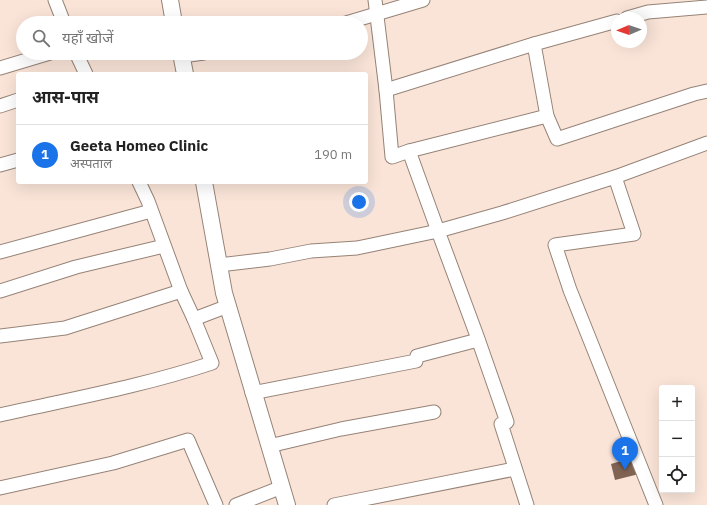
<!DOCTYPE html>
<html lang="hi">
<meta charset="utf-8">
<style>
:root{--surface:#fff;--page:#f2f2f2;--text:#222;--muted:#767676;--line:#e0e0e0;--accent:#1a73e8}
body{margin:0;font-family:"IBM Plex Sans","Noto Sans Devanagari",sans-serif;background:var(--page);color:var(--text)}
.controls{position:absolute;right:12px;bottom:12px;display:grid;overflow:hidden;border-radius:4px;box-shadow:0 4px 16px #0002}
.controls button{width:36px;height:36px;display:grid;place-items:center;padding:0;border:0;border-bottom:1px solid var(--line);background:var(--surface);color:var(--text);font:20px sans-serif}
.compass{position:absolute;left:611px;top:12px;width:36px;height:36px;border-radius:50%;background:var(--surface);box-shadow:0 4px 16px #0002;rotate:268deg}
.you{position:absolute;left:359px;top:202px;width:14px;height:14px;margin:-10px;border:3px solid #fff;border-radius:50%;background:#1a73e8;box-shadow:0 0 0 6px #1a73e833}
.badge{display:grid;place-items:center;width:26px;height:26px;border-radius:50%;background:var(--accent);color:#fff;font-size:13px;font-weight:700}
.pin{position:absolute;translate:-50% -33px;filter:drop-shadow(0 1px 2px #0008)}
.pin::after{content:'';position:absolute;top:21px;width:14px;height:12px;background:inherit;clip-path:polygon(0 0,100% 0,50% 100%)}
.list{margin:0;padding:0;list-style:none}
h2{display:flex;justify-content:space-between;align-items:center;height:52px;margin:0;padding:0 16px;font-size:17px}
h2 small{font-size:13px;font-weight:400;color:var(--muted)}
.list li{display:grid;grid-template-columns:26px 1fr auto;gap:12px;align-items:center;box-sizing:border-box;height:60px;padding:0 16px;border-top:1px solid var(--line)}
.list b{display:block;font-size:15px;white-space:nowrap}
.list p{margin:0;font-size:13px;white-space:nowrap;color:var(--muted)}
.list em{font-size:13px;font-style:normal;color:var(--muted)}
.icon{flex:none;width:22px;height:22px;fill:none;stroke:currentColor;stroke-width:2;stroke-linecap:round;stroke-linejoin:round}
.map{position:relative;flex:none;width:707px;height:505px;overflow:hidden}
.search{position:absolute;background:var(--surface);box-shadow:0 4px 16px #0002;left:16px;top:16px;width:352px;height:44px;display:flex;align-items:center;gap:10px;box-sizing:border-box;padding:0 14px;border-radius:22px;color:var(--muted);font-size:15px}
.panel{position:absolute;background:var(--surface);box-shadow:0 4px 16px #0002;left:16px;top:72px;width:352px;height:112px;border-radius:4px}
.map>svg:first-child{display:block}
</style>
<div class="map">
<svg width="707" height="505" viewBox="0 0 707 505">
<rect width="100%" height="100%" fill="#fae4d8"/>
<polygon fill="#806352" points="634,457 639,474 615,480 611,464"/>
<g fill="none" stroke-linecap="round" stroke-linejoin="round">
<g stroke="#968377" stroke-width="15">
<g id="minor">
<polyline points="55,0 64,23"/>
<polyline points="375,0 386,90"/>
<polyline points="627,18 648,12 707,7"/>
<polyline points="346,23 423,0"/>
<polyline points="76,53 86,74"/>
<polyline points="182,56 204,53"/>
<polyline points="0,68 50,53"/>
<polyline points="0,106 18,100"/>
<polyline points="547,116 534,44 617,21"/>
<polyline points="409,151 392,157 386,90 534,44"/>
<polyline points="0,165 18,160"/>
<polyline points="615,177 707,143"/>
<polyline points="139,182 148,201 181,291"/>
<polyline points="0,252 151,211"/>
<polyline points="219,265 270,259 311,251 357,248 438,231 477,336 507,422 501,424 527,505"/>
<polyline points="0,291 76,267 164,246"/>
<polyline points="0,336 65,328 181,291 194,319 228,306"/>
<polyline points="252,393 416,361 417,356 478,340"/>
<path d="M0 415C71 399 143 386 212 363L194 319"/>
<polyline points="269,446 341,429 434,412"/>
<polyline points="0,488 113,463 188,440 216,505"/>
<polyline points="236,505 282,487"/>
<polyline points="334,505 515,469"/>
<polyline points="656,505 570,290 555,245 634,234 615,177 502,213 438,231 409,151 547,116 557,139 694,94 707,91"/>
</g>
</g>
<g stroke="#968377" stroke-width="18">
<g id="tertiary">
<polyline points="170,0 174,23"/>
<polyline points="181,53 185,74"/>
<polyline points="204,182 224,293 287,505"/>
</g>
</g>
<use href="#minor" stroke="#fff" stroke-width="13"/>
<use href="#tertiary" stroke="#fff" stroke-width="16"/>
</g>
</svg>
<div class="controls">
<button>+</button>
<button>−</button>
<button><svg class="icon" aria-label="locate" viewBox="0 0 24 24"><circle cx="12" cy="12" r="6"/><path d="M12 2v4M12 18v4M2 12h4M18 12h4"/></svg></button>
</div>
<svg class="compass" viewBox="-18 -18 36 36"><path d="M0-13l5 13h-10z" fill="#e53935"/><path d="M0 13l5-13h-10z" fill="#767676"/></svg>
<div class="you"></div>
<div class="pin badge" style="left:625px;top:470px">1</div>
<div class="search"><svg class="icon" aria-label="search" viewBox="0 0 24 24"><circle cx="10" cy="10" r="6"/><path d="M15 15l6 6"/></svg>यहाँ खोजें</div>
<section class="panel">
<h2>आस-पास<small></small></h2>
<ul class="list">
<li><span class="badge">1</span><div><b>Geeta Homeo Clinic</b><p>अस्पताल</p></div><em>190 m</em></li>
</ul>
</section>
</div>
